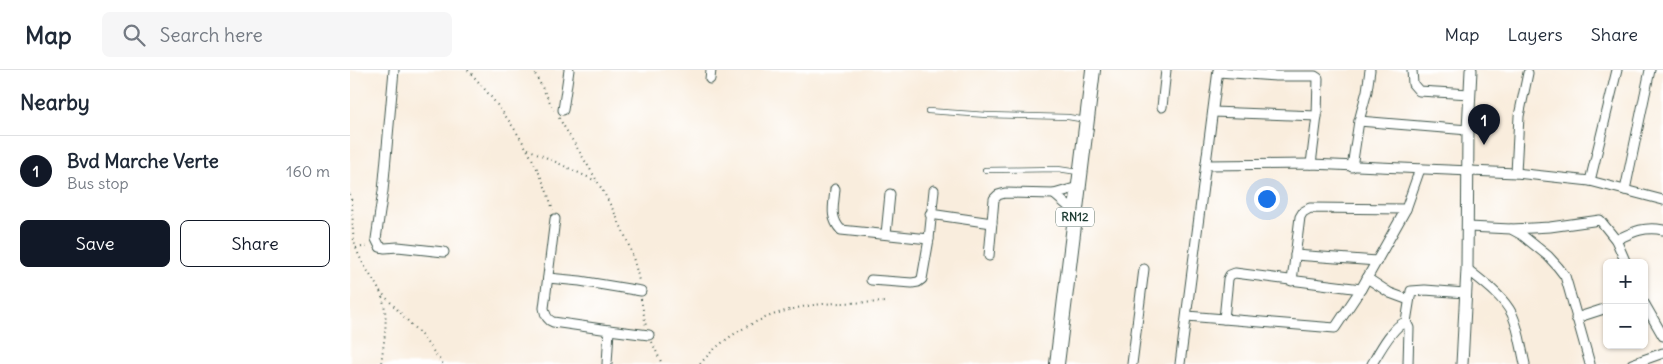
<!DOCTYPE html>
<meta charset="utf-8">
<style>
:root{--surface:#fff;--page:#f6f6f7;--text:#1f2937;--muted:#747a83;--line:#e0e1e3;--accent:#111827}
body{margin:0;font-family:Delius,sans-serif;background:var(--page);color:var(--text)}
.controls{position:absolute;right:15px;bottom:15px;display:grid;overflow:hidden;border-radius:8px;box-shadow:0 1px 4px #0004}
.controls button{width:45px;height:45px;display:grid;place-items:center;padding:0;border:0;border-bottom:1px solid var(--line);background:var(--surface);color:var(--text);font:25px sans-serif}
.you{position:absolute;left:916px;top:128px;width:18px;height:18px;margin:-12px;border:4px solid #fff;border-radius:50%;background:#1a73e8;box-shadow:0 0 0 8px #1a73e833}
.badge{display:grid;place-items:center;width:32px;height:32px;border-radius:50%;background:var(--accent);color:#fff;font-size:16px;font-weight:700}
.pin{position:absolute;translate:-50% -41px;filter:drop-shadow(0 1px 2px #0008)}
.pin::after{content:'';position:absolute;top:26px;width:18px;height:15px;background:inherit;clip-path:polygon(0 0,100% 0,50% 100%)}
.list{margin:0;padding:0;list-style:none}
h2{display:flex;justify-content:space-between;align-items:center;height:65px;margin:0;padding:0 20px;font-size:21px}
h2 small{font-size:16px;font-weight:400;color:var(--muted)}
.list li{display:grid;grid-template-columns:32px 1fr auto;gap:15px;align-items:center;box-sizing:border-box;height:70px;padding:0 20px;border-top:1px solid var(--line)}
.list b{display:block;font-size:19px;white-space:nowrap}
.list p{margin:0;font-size:16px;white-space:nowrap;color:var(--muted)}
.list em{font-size:16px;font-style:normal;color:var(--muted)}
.actions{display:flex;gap:10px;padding:15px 20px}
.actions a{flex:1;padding:11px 0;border:1px solid var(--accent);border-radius:8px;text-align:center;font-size:18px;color:var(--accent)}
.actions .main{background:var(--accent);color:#fff}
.icon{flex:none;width:28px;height:28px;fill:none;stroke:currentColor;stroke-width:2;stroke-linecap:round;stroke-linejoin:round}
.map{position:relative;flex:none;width:1313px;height:294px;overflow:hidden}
header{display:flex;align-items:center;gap:30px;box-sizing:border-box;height:70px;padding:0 25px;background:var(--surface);border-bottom:1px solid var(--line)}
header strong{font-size:24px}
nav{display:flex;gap:28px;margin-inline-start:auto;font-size:18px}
.search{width:350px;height:45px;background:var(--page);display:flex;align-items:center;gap:12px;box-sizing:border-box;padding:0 18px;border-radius:8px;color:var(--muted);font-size:19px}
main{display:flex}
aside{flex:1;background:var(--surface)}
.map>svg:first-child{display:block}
</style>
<header>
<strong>Map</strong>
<div class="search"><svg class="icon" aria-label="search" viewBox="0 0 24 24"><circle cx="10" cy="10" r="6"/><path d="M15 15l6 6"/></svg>Search here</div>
<nav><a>Map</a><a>Layers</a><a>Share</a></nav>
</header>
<main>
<aside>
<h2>Nearby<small></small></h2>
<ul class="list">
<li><span class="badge">1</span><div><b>Bvd Marche Verte</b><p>Bus stop</p></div><em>160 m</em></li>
</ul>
<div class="actions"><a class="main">Save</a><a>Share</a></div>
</aside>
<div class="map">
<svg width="1313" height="294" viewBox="0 0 1313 294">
<rect width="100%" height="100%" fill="#fff"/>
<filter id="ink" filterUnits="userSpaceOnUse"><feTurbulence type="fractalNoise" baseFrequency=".02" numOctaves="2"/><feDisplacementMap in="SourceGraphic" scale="10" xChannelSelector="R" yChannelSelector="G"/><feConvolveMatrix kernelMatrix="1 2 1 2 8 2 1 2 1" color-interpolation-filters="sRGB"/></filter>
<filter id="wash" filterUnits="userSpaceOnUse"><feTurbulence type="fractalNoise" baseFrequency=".0096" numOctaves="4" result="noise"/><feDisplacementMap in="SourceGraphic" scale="20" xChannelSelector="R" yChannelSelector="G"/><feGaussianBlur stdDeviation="1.12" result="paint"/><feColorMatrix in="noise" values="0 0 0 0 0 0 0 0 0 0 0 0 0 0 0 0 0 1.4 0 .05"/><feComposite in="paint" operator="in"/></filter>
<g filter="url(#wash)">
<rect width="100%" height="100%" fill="#f9eddd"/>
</g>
<g filter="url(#ink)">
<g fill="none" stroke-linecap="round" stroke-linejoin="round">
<g stroke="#40574d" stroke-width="6">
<g id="lane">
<polyline points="578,41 637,45 718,47 736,50"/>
<polyline points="635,100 708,99 728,102"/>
</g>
</g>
<g stroke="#40574d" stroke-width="11">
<g id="street">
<polyline points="44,0 33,121 26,169 30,177 35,178 48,177 94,182"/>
<polyline points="1062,0 1063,14 1069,21 1120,24"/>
<polyline points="868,2 926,6 965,6 968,8 967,46 961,94"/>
<polyline points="360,9 361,0"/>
<polyline points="812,37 816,0"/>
<polyline points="213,40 219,0"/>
<polyline points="863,42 967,46"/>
<polyline points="1009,51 1118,60"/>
<polyline points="856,95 961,94 1166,103 1240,111 1313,130"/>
<polyline points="1002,97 1009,51 1017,21 1020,0"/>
<polyline points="1166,103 1169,46 1178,3"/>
<polyline points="1240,111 1267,0"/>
<path d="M485 119C484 135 479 147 491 160L579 169"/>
<polyline points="1275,120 1300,0"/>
<polyline points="704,124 725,142"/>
<polyline points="580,144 642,153"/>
<path d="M205 149 194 238C195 245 197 250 203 252L259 260 257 294"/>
<polyline points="1118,157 1161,159 1172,165 1198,186 1208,197 1215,206 1218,216 1240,294"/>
<polyline points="1161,159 1200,157 1250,150 1266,170 1276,193"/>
<polyline points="536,164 540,124"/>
<path d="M1266 170C1283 162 1294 156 1313 160"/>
<polyline points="945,185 1027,191"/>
<polyline points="639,186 644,129 648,125 655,123 704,124 728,117"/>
<path d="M1117 199C1133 212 1153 226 1162 244 1169 259 1171 277 1175 294"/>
<polyline points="198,208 230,211 291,221"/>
<polyline points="1017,208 1040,223 1059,230"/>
<polyline points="521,210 562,213 568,212 572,209 579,169 584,120"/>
<polyline points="942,211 950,147 953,142 960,138 1056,139 1070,99"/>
<polyline points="1294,233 1313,266"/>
<polyline points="837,246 985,258 1011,219 1056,139"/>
<polyline points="1226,248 1257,238"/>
<polyline points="874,249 878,209 880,205 885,203 1011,219"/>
<polyline points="1056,252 1061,221 1075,220 1115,223"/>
<polyline points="259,260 299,265"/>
<polyline points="782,294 794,199"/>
<polyline points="830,294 868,0"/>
<path d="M1022 294C1029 282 1043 255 1056 252L1059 258 1058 294"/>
<polyline points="1282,294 1313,283"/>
</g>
</g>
<g stroke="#40574d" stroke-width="13">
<polyline id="secondary" points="1112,294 1117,199 1118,60 1121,0"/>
</g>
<g stroke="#40574d" stroke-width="16">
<polyline id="primary" points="707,294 743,0"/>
</g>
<g stroke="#40574d" stroke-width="2" stroke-dasharray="1 4" stroke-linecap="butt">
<path d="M118 0C155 41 187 86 203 140"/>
<polyline points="183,0 204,40"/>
<path d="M209 48C240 101 277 151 289 211"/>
<polyline points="178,79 246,111"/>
<path d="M0 124C5 142 0 160 6 178 11 193 21 205 28 218 41 241 34 269 31 294"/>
<polyline points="6,178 19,176"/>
<polyline points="30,221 71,265 93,294"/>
<polyline points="291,229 296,256"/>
<polyline points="302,272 312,294"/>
<path d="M350 294C378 261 420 241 464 235 488 232 513 233 537 232"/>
</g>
<use href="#lane" stroke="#fff" stroke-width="4.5"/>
<use href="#street" stroke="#fff" stroke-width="9"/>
<use href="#secondary" stroke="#fff" stroke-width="11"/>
<use href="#primary" stroke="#fff" stroke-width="14"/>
</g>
</g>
<g text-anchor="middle" stroke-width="5" stroke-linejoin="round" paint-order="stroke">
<rect fill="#fff" stroke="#627771" stroke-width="1" x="706" y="137.5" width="38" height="19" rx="4"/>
<g font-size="12" font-weight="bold" fill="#1f3d34">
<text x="725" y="151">RN12</text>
</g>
</g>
</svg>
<div class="controls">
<button>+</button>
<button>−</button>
</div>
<div class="you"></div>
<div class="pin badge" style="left:1134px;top:75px">1</div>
</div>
</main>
